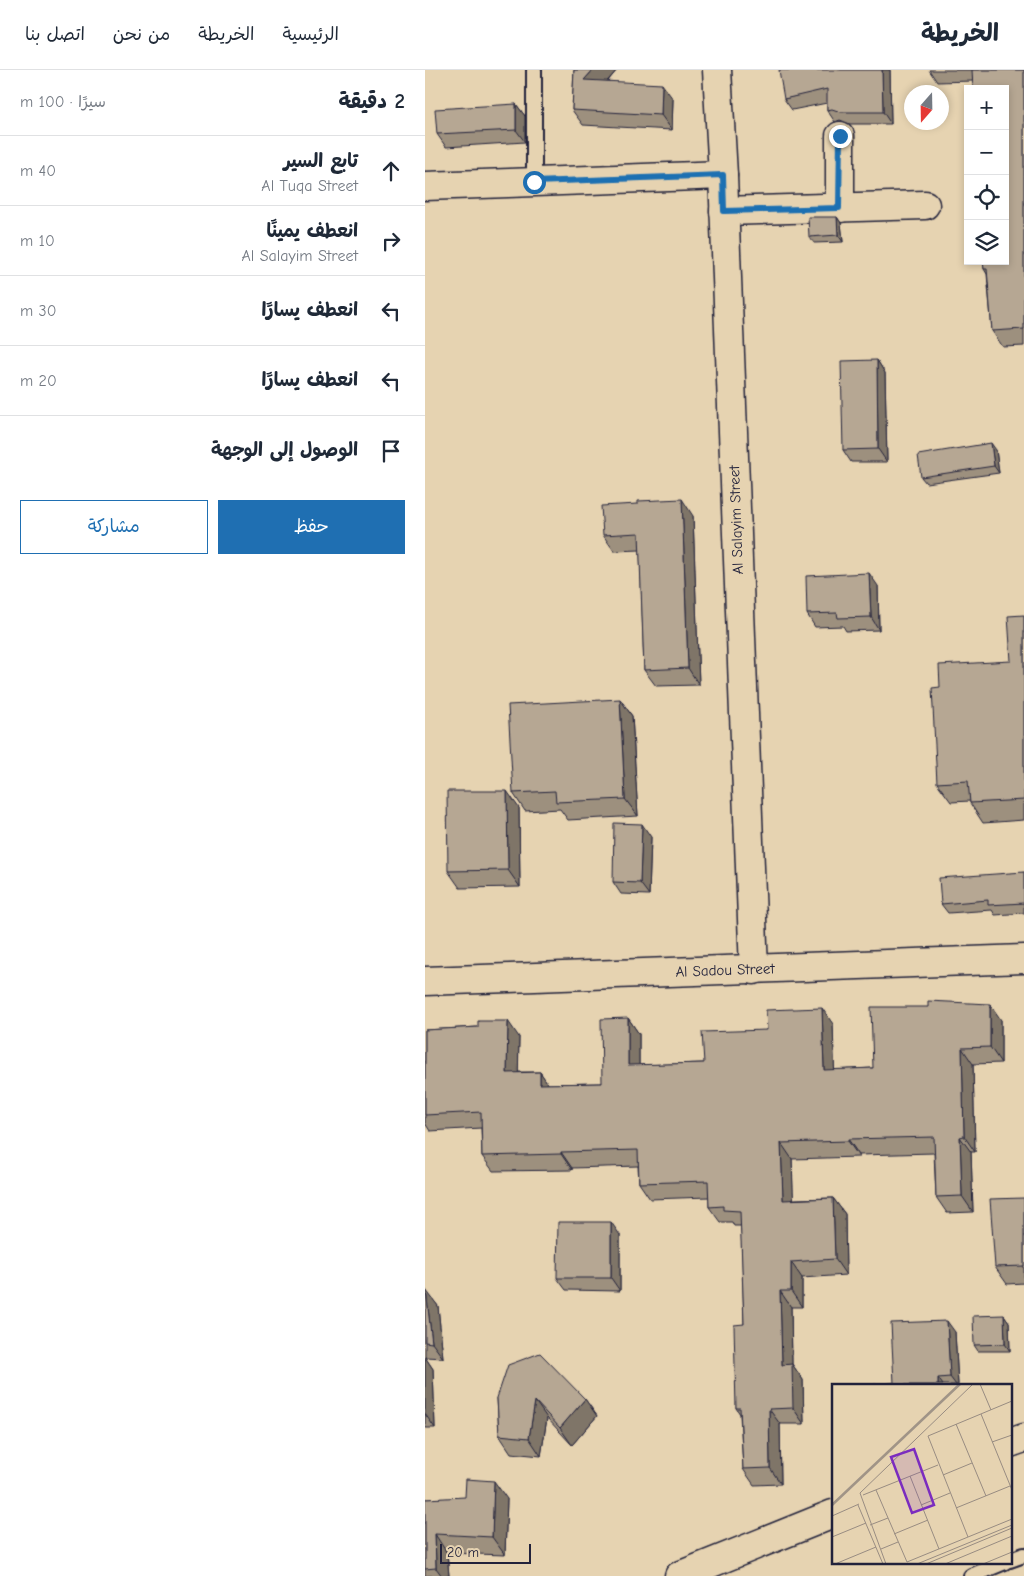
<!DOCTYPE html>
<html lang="ar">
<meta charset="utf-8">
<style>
:root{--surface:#fff;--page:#f6f6f7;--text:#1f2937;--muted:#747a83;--line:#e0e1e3;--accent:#1f6fb2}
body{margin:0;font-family:"Comic Neue","Playpen Sans Arabic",sans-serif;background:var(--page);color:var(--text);direction:rtl}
.controls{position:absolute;right:15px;top:15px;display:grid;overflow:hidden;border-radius:0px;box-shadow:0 2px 8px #0003}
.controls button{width:45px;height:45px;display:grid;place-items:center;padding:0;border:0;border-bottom:1px solid var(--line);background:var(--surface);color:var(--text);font:25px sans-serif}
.compass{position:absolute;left:479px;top:15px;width:45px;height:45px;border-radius:50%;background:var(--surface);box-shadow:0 2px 8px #0003;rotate:200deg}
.scale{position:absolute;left:15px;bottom:12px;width:91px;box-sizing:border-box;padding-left:5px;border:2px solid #22223b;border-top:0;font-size:14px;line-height:18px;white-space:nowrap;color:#22223b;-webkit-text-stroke:4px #e6d3b1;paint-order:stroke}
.stop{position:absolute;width:15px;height:15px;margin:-11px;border:4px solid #1f6fb2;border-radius:50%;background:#fff}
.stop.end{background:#1f6fb2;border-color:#fff;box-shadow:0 1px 5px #0008}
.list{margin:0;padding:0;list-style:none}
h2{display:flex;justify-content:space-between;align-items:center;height:65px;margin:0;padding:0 20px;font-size:21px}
h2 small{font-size:16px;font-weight:400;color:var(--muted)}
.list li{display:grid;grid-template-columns:32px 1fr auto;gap:15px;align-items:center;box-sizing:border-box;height:70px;padding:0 20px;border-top:1px solid var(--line)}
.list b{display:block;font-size:19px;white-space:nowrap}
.list p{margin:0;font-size:16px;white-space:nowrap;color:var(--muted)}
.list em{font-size:16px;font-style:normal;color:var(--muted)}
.actions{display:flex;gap:10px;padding:15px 20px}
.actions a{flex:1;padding:11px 0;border:1px solid var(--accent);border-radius:0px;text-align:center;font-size:18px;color:var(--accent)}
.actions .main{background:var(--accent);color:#fff}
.icon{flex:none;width:28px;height:28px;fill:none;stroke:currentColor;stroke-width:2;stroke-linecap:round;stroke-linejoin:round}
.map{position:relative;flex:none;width:599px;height:1506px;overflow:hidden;direction:ltr}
header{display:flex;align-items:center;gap:30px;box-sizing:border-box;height:70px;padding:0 25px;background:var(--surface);border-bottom:1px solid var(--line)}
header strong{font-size:24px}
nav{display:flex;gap:28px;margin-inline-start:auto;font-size:18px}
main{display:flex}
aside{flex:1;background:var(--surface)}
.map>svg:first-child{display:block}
</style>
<header>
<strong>الخريطة</strong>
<nav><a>الرئيسية</a><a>الخريطة</a><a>من نحن</a><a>اتصل بنا</a></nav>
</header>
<main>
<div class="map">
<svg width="599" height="1506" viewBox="0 0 599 1506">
<rect width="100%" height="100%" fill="#e6d3b1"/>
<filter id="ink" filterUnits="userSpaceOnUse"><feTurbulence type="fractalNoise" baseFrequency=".02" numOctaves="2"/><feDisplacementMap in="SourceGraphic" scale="10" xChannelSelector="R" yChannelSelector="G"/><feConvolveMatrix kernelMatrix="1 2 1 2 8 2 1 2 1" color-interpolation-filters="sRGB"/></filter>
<g filter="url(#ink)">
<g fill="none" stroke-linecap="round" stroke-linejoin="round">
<g stroke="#22223b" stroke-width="18">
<g id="lane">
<polyline points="109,112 109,0"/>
<polyline points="585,1490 599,1485"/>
<polyline points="546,1506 580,1492"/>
</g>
</g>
<g stroke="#22223b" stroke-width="31">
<g id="street">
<polyline points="292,0 298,105 329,900"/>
<polyline points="0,116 298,105"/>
<polyline points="415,138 415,66"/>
<polyline points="299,141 500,135"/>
<polyline points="0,911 599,889"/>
<polyline points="585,1373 599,1368"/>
<polyline points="254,1506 408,1444"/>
</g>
</g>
<use href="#lane" stroke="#e6d3b1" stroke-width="14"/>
<use href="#street" stroke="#e6d3b1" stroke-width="28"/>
</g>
<g fill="#9d907e" stroke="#22223b">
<polygon points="149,0 192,0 183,11 248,29 247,60 158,55 147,40"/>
<polygon points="465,0 466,54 425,54 415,50 410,52 402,40 402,33 367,40 359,29"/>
<polygon points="504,0 599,0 599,276 578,277 567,261 562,204 559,199 548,11 512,12"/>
<polygon points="91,34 100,46 100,72 21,77 12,64"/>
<polygon points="412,147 416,153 418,172 389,173 384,167"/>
<polygon points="452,290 460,303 462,392 426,392 418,380"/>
<polygon points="571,380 574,403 501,413 496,407"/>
<polygon points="268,446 274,615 231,616 219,600 215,480 189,481 178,465"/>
<polygon points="453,516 454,560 421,561 418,556 390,557 382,544"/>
<polygon points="599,545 599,750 558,753 545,733 545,731 526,732 512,713 586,591"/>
<polygon points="195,629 207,646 213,746 143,750 135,739 100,741 88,723"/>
<polygon points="94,738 95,817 35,818 23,801"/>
<polygon points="226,767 224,825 196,824 188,812"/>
<polygon points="599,802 599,843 570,845 567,840 523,843 516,834"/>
<polygon points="203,948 214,964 214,995 279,993 342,960 408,954 409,1000 448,998 576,950 576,993 548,994 550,1082 546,1082 548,1142 522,1143 511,1127 509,1083 434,1085 434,1087 367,1089 368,1129 408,1128 420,1144 421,1205 377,1208 377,1237 366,1237 367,1294 378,1310 379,1354 355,1354 356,1414 329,1415 318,1399 315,1344 311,1338 319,1254 316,1156 309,1156 307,1152 295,1152 284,1137 284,1127 225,1129 214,1113 213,1096 147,1098 147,1100 68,1101 57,1086 56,1058 5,1061 0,1053 0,960 53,957 94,967 93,1002 115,1002 123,1014 177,1013"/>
<polygon points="599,1128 599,1213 582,1214 570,1197"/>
<polygon points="195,1165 195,1221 141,1220 132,1208"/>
<polygon points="0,1220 13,1236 18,1288 0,1287 8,1299 10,1358 0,1358"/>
<polygon points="579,1245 584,1252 585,1281 553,1281 549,1275"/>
<polygon points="530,1262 533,1315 442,1315 469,1313"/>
<polygon points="72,1328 160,1329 172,1346 147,1375 122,1348 116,1386 86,1383 74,1365"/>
<polygon points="0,1429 82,1429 80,1485 22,1483 24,1506 0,1506"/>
</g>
<g fill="#7f7567" stroke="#22223b">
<polygon points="168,0 192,0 170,25 159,10"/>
<polygon points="457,0 465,0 466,54 458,42"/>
<polygon points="237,14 248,29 247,60 236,45"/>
<polygon points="91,34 100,46 100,72 91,60"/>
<polygon points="412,147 416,153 418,172 413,165"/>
<polygon points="452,290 460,303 462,392 453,379"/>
<polygon points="566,373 571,380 574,403 569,396"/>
<polygon points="257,429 268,446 274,615 263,598"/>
<polygon points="444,503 453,516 454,560 446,547"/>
<polygon points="195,629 207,646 213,746 200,729"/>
<polygon points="82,721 94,738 95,817 83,800"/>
<polygon points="217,754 226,767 224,825 215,813"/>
<polygon points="565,934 576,950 576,993 565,977"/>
<polygon points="397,938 408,954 410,1016 399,1000"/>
<polygon points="203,948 214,964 214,1011 203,995"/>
<polygon points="83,951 94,967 93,1018 82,1003"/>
<polygon points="537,978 548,994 550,1082 539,1066"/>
<polygon points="115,1002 126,1018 115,1014"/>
<polygon points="535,1067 546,1082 548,1142 537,1126"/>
<polygon points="423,1069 434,1085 434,1087 423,1071"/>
<polygon points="356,1073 367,1089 369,1146 358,1130"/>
<polygon points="136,1082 147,1098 147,1100 136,1084"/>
<polygon points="408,1128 420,1144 421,1205 410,1189"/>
<polygon points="186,1152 195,1165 195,1221 186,1208"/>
<polygon points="366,1192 377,1208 377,1237 366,1221"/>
<polygon points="1,1220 13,1236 18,1288 7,1273"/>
<polygon points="355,1221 366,1237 367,1294 378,1310 379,1354 368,1338 357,1295"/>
<polygon points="579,1245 584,1252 585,1281 580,1274"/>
<polygon points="522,1251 530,1262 533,1315 531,1315 525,1307"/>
<polygon points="0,1287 8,1299 10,1358 0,1344"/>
<polygon points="513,1308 518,1315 513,1315"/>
<polygon points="160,1329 172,1346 147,1375 135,1358"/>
<polygon points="110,1331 122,1348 116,1386 104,1368"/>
<polygon points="344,1339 355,1354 356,1414 345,1398"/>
<polygon points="69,1411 82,1429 80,1485 67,1467"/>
<polygon points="10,1464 22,1483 24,1506 17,1506 11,1498"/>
</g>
<g fill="#b6a793" stroke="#22223b">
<polygon points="149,0 168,0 159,10 237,14 236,45 147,40"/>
<polygon points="354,0 457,0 458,42 416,42 407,39 402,40 402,19 359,29"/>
<polygon points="547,0 599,0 599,259 567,261 562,199 559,199 558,191 580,191 580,19 548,19"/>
<polygon points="91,34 91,60 12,64 10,39"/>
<polygon points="383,147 412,147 413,165 384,167"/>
<polygon points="452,290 453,379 418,380 416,291"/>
<polygon points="566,373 569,396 496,407 493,385"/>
<polygon points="257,429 263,598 219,600 214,463 178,465 176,436 213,434 213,431"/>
<polygon points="444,503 446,547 413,548 412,543 382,544 381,506"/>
<polygon points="599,545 599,730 545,733 543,711 512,713 507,618 515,617 514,595 586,591 583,546"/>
<polygon points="195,629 200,729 131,732 130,721 88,723 83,635"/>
<polygon points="22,721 82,721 83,800 23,801"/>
<polygon points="189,753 217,754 215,813 188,812"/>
<polygon points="599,802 599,833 563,835 563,830 516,834 514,808"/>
<polygon points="503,931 565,934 565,977 537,978 539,1066 535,1067 537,1126 511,1127 509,1067 423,1069 423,1071 356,1073 358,1130 408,1128 410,1189 366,1192 366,1221 355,1221 357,1295 367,1294 368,1338 344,1339 345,1398 318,1399 315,1338 311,1338 309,1255 319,1254 315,1141 298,1140 298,1136 284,1137 283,1111 214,1113 213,1080 136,1082 136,1084 57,1086 56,1042 0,1045 0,960 53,957 53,951 83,951 82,1003 115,1002 115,1014 177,1013 176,949 203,948 203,995 279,993 277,962 342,960 341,940 397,938 399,1000 448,998 446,937 503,937"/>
<polygon points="599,1128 599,1196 570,1197 565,1129"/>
<polygon points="133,1152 186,1152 186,1208 132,1208"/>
<polygon points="0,1220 1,1220 7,1273 0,1272"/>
<polygon points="579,1245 580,1274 549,1275 548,1246"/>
<polygon points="522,1251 525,1307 513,1308 513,1315 442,1315 469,1313 466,1253"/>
<polygon points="115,1283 160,1329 135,1358 110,1331 104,1368 74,1365 72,1328 83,1295"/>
<polygon points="41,1409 69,1411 67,1467 10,1464 11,1498 0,1499 0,1429 40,1427"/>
</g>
</g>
<g fill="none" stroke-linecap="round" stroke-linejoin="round" filter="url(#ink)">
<polyline stroke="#1f6fb2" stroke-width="6" points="109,112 298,105 299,141 414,138 415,66"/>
</g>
<g text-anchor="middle" stroke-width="5" stroke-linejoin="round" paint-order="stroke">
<g font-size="15" fill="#22223b" stroke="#e6d3b1">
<text transform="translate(311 450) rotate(-92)" y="5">Al Salayim Street</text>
<text transform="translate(300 900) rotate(-2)" y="5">Al Sadou Street</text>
</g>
</g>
<g transform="translate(407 1314)">
<rect width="180" height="180" fill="#e6d3b1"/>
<path fill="none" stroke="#a09487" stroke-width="2.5" d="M0 121 128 0"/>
<path fill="none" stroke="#988c82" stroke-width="1" d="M148 0 159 26M149 30 180 106M124 40 154 112M160 58 180 51M111 91 140 79M78 92 107 165M44 106 75 178 180 135M31 111 106 81M26 121 51 180M89 121 118 109M124 124 178 102M0 132 27 120M38 141 56 134M62 150 96 136M0 153 34 139M136 153 96 52 180 17M49 165 66 158M3 180 44 163M54 180 28 109 141 0M85 180 180 141M94 180 180 144M113 180 180 152M151 180 180 168"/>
<path fill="#7b2cbf" fill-opacity="0.15" stroke="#7b2cbf" stroke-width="2.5" d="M82 65 102 121 80 129 59 73Z"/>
<rect width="180" height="180" fill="none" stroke="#22223b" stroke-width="2.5"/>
</g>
</svg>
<div class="controls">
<button>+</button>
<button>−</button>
<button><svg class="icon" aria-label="locate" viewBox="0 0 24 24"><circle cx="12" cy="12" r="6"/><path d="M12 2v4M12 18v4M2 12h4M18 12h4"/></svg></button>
<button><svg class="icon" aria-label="layers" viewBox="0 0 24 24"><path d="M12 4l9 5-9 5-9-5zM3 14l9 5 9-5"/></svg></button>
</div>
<svg class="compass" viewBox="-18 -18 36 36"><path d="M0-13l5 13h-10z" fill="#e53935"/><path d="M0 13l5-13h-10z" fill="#747a83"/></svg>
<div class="scale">20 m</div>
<div class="stop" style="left:109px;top:112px"></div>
<div class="stop end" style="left:415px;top:66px"></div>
</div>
<aside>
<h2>2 دقيقة<small>سيرًا · 100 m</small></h2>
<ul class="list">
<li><svg class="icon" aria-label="ahead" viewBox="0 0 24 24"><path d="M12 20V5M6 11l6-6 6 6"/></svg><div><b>تابع السير</b><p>Al Tuqa Street</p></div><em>40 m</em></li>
<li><svg class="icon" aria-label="right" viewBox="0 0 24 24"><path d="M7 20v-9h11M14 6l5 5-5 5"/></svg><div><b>انعطف يمينًا</b><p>Al Salayim Street</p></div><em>10 m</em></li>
<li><svg class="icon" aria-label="left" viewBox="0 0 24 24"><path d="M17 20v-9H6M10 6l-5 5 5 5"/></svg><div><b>انعطف يسارًا</b></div><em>30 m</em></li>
<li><svg class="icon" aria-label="left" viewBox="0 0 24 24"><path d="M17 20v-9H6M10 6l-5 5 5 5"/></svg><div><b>انعطف يسارًا</b></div><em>20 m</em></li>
<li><svg class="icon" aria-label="arrive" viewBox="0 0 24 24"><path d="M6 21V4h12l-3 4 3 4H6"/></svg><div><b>الوصول إلى الوجهة</b></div></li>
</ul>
<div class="actions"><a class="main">حفظ</a><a>مشاركة</a></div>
</aside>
</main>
